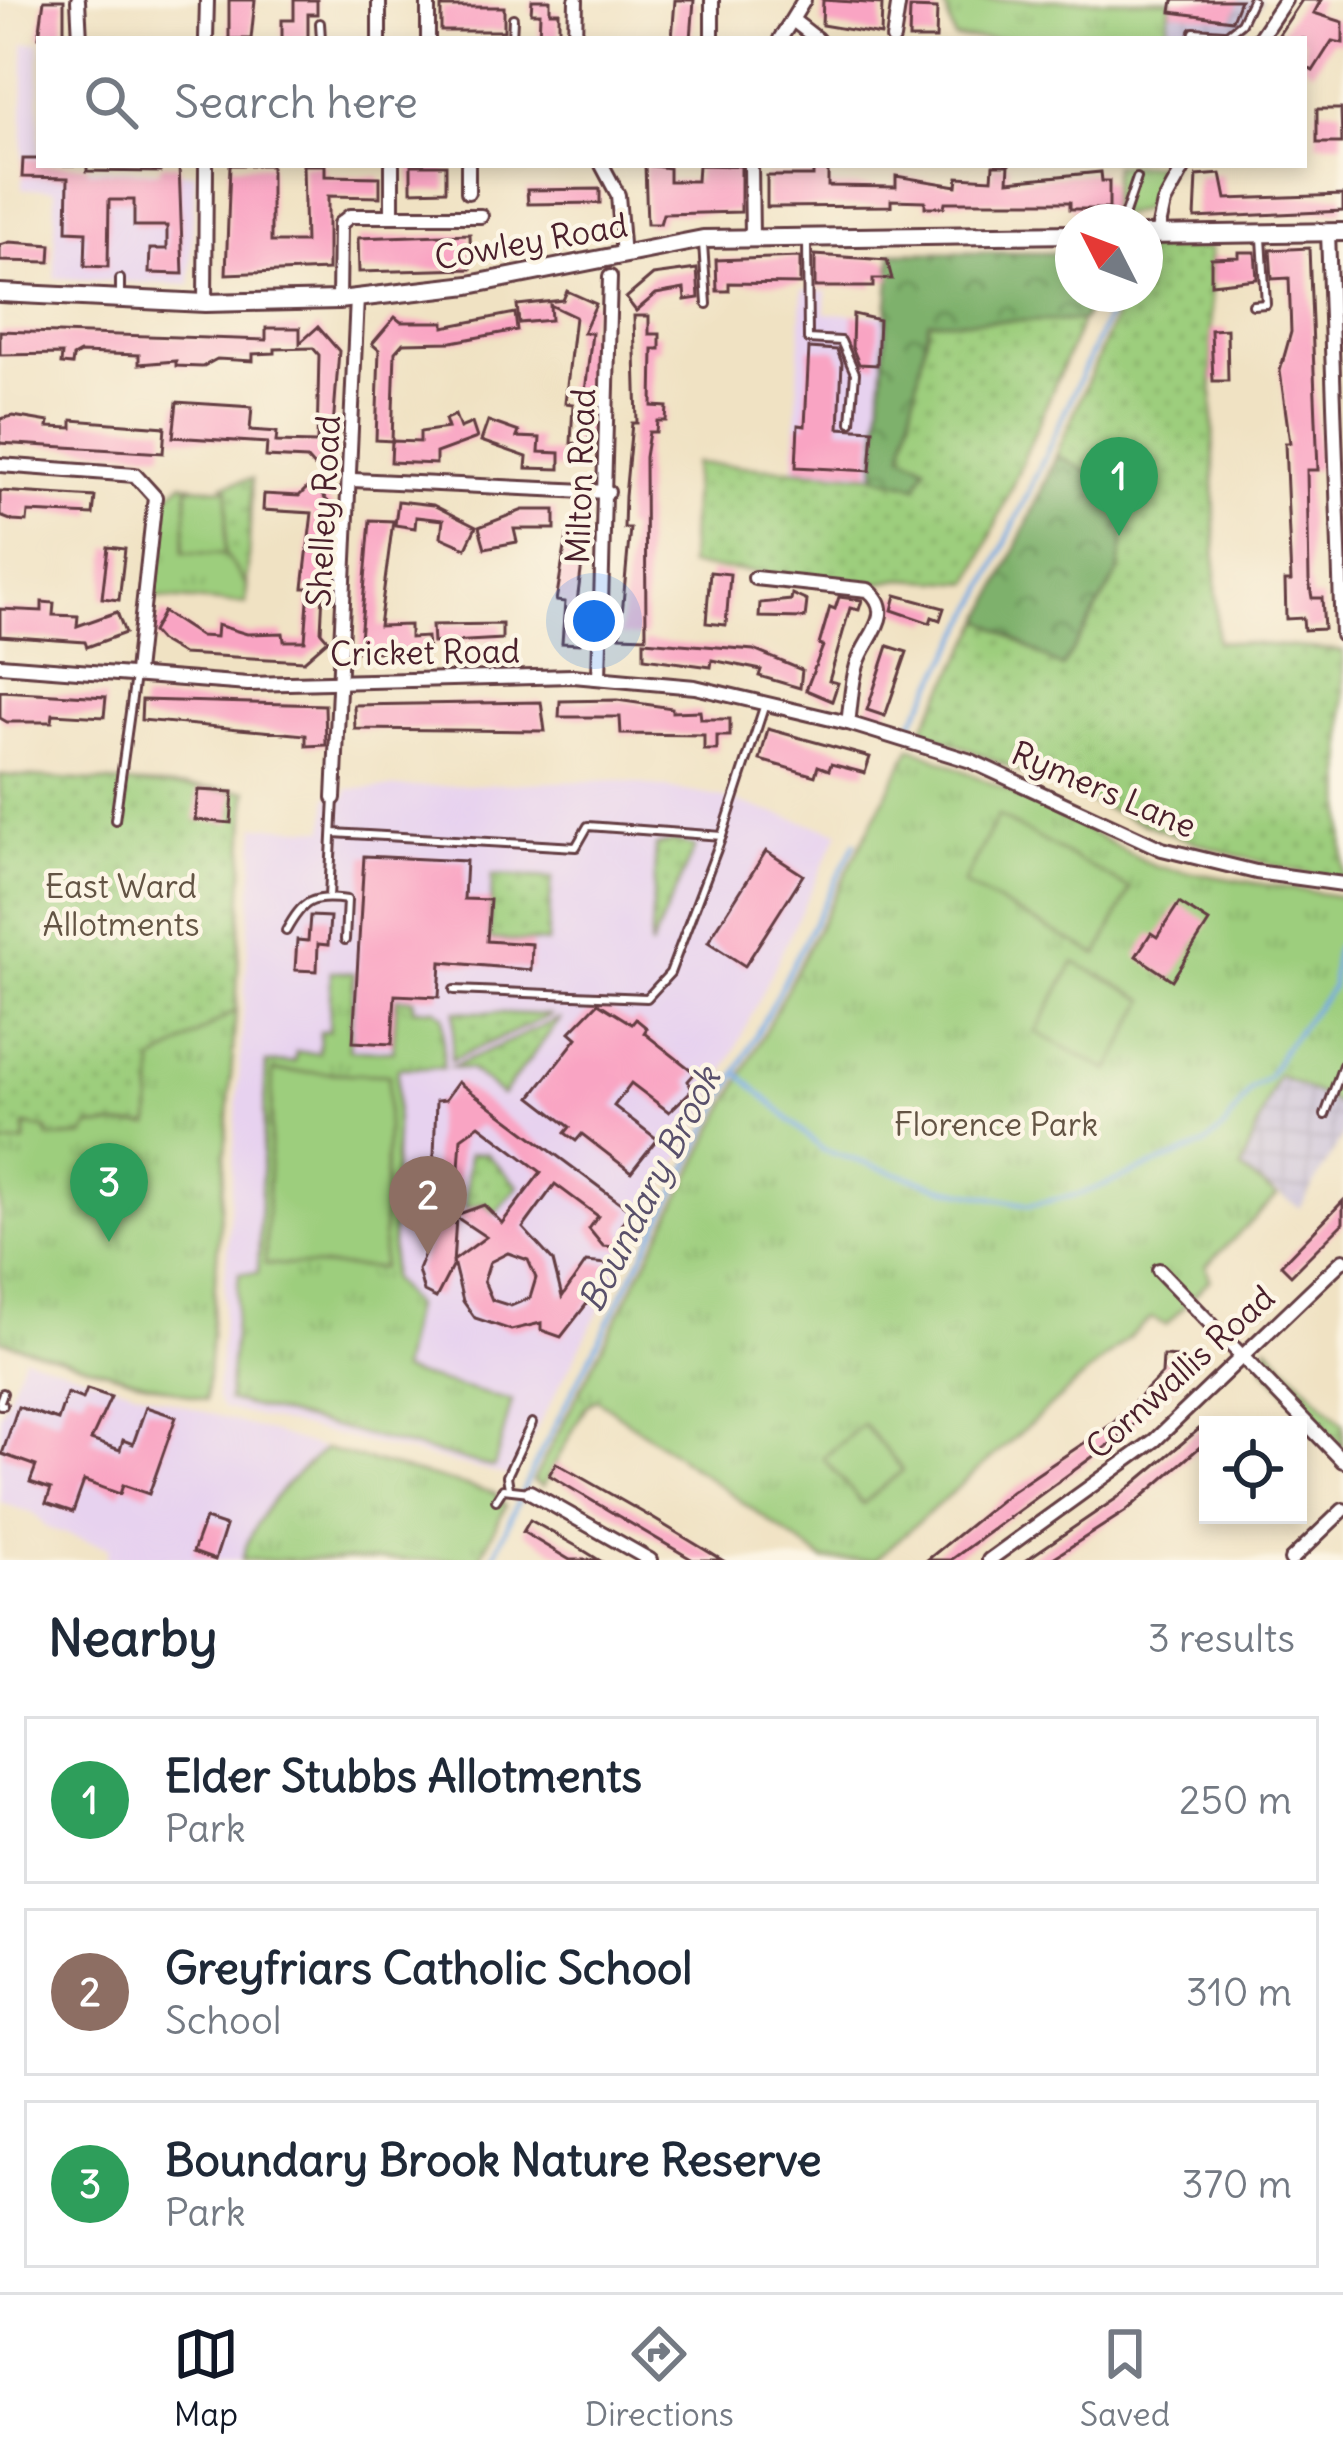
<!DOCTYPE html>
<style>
:root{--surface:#fff;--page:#f2f2f3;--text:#1f2937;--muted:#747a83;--line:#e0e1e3;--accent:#111827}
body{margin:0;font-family:Delius,sans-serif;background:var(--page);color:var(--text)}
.controls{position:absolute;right:36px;bottom:36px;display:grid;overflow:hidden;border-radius:0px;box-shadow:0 6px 18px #0003}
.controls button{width:108px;height:108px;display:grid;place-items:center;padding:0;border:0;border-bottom:3px solid var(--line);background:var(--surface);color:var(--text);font:60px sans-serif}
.compass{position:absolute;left:1055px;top:204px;width:108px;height:108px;border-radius:50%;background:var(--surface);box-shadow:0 6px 18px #0003;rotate:312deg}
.you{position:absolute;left:594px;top:621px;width:42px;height:42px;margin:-30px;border:9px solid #fff;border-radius:50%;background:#1a73e8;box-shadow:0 0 0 18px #1a73e833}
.badge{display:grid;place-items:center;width:78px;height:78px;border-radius:50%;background:var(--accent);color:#fff;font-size:39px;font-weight:700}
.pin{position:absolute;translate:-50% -99px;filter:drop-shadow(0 3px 6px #0008)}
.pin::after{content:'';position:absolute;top:63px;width:42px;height:36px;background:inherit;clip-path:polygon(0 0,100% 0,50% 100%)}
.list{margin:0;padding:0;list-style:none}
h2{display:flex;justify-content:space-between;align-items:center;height:156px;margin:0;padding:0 48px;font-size:51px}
h2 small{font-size:39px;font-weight:400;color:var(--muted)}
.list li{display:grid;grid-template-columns:78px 1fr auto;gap:36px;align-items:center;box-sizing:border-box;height:168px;margin:0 24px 24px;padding:0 24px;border:3px solid var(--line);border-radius:0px}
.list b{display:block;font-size:45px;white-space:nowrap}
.list p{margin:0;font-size:39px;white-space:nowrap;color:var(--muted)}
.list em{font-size:39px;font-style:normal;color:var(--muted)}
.icon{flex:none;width:66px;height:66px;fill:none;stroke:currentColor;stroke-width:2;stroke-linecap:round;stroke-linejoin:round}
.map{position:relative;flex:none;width:1343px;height:1560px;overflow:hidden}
.search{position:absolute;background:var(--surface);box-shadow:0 6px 18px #0003;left:36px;right:36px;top:36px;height:132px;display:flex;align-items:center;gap:30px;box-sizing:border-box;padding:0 42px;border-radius:0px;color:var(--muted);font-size:45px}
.sheet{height:732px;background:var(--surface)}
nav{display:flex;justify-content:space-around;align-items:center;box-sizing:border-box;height:168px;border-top:3px solid var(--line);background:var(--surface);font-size:33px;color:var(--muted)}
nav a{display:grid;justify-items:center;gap:6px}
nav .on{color:var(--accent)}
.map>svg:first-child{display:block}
</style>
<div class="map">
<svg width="1343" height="1560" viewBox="0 0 1343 1560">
<defs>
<pattern id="industrial-grid" width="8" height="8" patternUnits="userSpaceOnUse" patternTransform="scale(3)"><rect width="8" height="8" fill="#c8bfd8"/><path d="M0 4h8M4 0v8" fill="none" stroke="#ada4ba"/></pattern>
<pattern id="grass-dots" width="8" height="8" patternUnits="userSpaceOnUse" patternTransform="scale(3)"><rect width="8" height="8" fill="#9dce7d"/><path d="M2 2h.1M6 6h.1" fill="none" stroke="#89b06c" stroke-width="1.8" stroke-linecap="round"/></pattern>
<pattern id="forest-crowns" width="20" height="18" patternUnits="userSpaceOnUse" patternTransform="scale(3)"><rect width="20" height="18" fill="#7eb16c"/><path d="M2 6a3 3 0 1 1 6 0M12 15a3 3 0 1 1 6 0" fill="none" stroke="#698f59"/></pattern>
<pattern id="park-tufts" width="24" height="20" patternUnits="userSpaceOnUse" patternTransform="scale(3)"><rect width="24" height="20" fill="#9dce7d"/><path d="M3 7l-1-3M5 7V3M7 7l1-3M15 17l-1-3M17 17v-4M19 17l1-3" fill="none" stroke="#89b06c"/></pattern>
</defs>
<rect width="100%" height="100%" fill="#fcf5e5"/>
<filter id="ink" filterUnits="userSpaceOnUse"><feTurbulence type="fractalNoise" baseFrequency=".00833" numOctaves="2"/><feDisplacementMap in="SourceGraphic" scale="24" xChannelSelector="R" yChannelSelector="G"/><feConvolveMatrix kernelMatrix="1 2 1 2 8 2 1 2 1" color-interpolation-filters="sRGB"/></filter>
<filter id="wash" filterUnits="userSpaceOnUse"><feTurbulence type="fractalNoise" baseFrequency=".004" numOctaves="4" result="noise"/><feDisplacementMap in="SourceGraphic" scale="48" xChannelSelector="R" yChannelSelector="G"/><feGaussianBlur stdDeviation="2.7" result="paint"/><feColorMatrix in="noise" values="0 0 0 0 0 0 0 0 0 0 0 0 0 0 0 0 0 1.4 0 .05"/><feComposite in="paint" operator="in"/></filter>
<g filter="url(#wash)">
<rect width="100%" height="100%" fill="#f0e2c3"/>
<g fill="#e7d2ef">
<polygon points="24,43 39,43 39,165 195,173 190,285 55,278 55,190 22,189"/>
<polygon points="802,289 827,291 825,313 888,315 875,476 794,470"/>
<polygon points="618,780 720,797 839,832 705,1112 511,1477 222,1408 217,1398 256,826 325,829 328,796 346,797 348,789"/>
<polygon points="24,1356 325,1449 494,1493 506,1506 479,1560 106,1560 109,1548 48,1528 34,1514 0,1502 0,1415"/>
</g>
<g fill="url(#industrial-grid)">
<polygon points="1171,0 1263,0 1239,39 1165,39"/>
<polygon points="1278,1075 1343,1107 1343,1136 1300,1208 1240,1169"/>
</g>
<g fill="url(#grass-dots)" stroke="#747654" stroke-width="3">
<path d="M1210 248 1217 641 1343 651V880C1190 854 1063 790 922 729L996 596 1125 294H1145V250Z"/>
<polygon points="892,253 1073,253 1073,294 1093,294 971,583 902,579 879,583 689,566 694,463 875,475"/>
<polygon points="252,479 247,586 225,554 228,490 223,485"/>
<polygon points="0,775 247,791 236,1010 154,1062 150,1125 89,1126 83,1136 48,1138 25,1126 25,1142 0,1144"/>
<polygon points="675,841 695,847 650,948 656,846"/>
<polygon points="492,875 552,878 547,943 490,939"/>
<polygon points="455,1011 552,1015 451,1060"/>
<polygon points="561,1018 502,1095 471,1070 451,1067"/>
<polygon points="486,1153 518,1186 496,1213 484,1203 465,1208 469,1154"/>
<polygon points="1267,1345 1343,1424 1343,1448 1264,1368"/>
</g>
<g fill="url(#forest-crowns)" stroke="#64684c" stroke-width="3">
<polygon points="892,253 1073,253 1073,294 1093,294 1083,321 929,321 903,454 926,466 917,486 875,476"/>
<polygon points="1058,456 1132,496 1118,573 1062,668 983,620"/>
</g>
<g fill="url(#park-tufts)" stroke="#747654" stroke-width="3">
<polygon points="943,0 1171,0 1165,39 955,39"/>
<polygon points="1114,165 1170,165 1142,210 1109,218"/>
<polygon points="182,483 196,487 189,487 184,551 225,554 247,586 246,604 152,597 164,499"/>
<polygon points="911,747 1035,803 1156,867 1343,897 1343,1106 1278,1075 1241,1169 1277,1196 1206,1266 1210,1279 1166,1325 1151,1318 875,1560 824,1560 597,1399 586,1406 543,1486 533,1481"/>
<polygon points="331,971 354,973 349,1050 393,1051 397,998 414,999 414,1009 436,1009 443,1016 443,1068 398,1068 391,1279 413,1306 400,1371 512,1401 494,1468 228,1400 239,1273 258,1273 266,1063 295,1062 296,1052 319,1053 320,1032 329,1031"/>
<polygon points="236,1010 206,1400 0,1340 0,1144 25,1142 25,1125 47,1130 49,1138 83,1136 89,1126 150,1125 154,1062"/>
<path d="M325 1449 494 1493 506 1506 479 1560H242C254 1513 289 1479 325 1449Z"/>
</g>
<g fill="#9dce7d" stroke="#747654" stroke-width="3">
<polygon points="188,487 228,489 225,554 184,552"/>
<polygon points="998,816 1130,889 1098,955 963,884"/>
<polygon points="1074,962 1146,1000 1109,1071 1036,1032"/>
<polygon points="273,1071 389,1075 382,1268 265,1264"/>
<polygon points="863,1424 903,1470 863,1504 823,1458"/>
</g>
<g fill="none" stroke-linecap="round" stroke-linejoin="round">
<g stroke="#76aae3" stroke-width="4.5">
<polyline points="910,727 979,602 1118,294"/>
<polyline points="738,1073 823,1150 943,1188 1029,1205 1081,1194 1205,1145 1224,1128 1252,1088 1268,1078 1283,1050 1332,987 1335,951 1343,938"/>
<polyline points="492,1560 531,1472 855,843"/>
</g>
</g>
<g id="blocks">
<g fill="#f9a4c3" fill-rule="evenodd">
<polygon points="44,0 64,0 64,36 39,37"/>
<polygon points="229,0 255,0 251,39 229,39"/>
<polygon points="294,0 317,0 317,14 308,14 308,39 282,39 282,20 294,20"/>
<polygon points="532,0 550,0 550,12 559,12 559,39 539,39 540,13 531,13"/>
<polygon points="675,0 694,0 691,39 672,39"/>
<polygon points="823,0 882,4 881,35 822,25"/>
<polygon points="1173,0 1240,0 1232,20 1171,12"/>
<polygon points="1302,0 1321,0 1314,13 1343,22 1343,43 1332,41 1313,71 1304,65 1304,39 1276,39"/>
<rect x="441" y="7" width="63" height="24"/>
<polygon points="910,8 937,9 936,39 909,39"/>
<polygon points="1317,109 1341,109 1342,143 1317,143"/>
<polygon points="23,159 39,159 39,165 87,165 87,171 160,172 160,165 179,165 183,274 149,273 150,249 167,249 167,226 134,226 134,200 109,200 108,267 85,266 86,232 67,231 68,178 22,177"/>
<polygon points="230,165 271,165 271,242 305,242 303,165 325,165 325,176 380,177 380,197 328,196 328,270 226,274"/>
<polygon points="411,165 446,165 446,190 411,191"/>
<polygon points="645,165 669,168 669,181 697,181 698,165 741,166 741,212 663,214 660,224 647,224"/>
<polygon points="993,165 1009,165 1008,181 1101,172 1102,181 1109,181 1109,209 1070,209 1070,202 945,202 944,207 925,207 925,201 891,200 891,206 767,207 767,176 813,176 813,167 828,167 828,186 896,187 896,176 957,186 958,177 992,179"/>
<polygon points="1221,174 1226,199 1343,195 1343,211 1195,218 1197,176"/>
<polygon points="600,189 600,203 528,204 527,190"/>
<polygon points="470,234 471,269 359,272 358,238"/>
<polygon points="10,242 51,245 50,262 0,261 0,245"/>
<polygon points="1309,248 1318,470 1307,470 1309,580 1312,598 1322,598 1324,629 1304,630 1303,618 1286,619 1285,581 1291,581 1285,443 1290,443 1280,371 1291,332 1289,278 1272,279 1270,250"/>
<polygon points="1239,252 1255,252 1257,279 1211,284 1211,258 1239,257"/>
<polygon points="815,255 887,260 892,279 873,279 873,287 815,287"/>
<polygon points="800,257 800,284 729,283 729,291 717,291 716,260"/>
<polygon points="697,269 699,298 685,300 684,289 656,294 636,311 626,298 653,275"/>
<polygon points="567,291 596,304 583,333 592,333 583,409 590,410 589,444 571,443 573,404 565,403 575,317 550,305 551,320 519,323 517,305 563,300"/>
<polygon points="515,313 517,330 452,342 403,343 395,352 392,441 376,440 379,350 372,344 395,317 401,322 444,322 444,327"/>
<polygon points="853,314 879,320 877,365 859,364 852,347"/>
<polygon points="634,316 649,316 649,334 660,334 660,349 653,349 652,406 667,407 666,421 657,421 656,432 649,432 645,457 646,637 620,636 630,528 624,528 625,496 632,423 637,423"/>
<polygon points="318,327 339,351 332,440 338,447 314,467 307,459 266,457 267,443 173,437 177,402 252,407 250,430 277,432 276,442 317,443 319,355 313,348 275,349 275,353 253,354 253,361 217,359 202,367 176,366 176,361 139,364 139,355 80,353 73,357 72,365 61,364 62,354 0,355 0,331 266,340 266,328 300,328 300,343"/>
<polygon points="1227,329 1228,381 1213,381 1211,330"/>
<polygon points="809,348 837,350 842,363 839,428 873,430 870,471 796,467 798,425 805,426"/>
<polygon points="455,415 460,428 472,423 477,438 436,453 436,464 391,462 392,441 420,442 420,432 448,428 445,419"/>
<polygon points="13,416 49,422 48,427 72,428 72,420 165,427 163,453 0,443 0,419"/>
<polygon points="488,421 519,432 517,437 540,438 539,452 560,453 560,469 526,468 527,457 481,441"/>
<polygon points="311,484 334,508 328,514 323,592 321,632 328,640 304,661 182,654 160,641 152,632 163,612 200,636 216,637 217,625 247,634 283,633 284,641 305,641 309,588 303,588 312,513 263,510 264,494 299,496"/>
<polygon points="0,491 95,497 93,515 28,512 27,522 13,521 0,516"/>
<polygon points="398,501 433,505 476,527 466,548 441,537 443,520 416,517 415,528 395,525"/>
<polygon points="523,510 555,510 555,529 514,529 517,542 485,548 479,527"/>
<polygon points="370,520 393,521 379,626 410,625 410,638 427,637 428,654 359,651"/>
<polygon points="568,530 586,532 576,610 582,610 580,644 562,643 565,602 556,601"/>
<polygon points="108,547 125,549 119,600 102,598"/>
<polygon points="710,572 730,574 726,625 706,623"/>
<polygon points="792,594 807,601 805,618 759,617 760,603 791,600"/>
<polygon points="896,595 944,608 940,620 932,617 930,623 892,610"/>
<polygon points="839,597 862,600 859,610 850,608 829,681 838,683 832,701 806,690 823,646 819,645 830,607 835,609"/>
<polygon points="42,602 54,603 53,615 78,616 77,626 117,612 125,633 87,647 85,642 0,636 0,609 42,611"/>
<polygon points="502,624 502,639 433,643 432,625"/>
<polygon points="644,641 754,650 802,670 800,688 759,676 761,670 712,660 711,667 644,658"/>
<polygon points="888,646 907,652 885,716 867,710"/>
<polygon points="0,691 106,697 104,717 53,714 52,722 7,722 0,718"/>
<polygon points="142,700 325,705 326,745 306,746 306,735 141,720"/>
<polygon points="617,700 672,708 672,712 700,711 701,719 730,719 730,736 717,736 717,750 704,750 704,735 621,734 620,717 559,717 560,701"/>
<polygon points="541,702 545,731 355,729 354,705"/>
<polygon points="768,729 870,757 865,773 831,764 829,770 818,766 815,776 760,760"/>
<polygon points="198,790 233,792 231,823 195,820"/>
<polygon points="766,851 803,875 745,966 708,942"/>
<polygon points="364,856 466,861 464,899 490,900 487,941 532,944 531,970 441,962 439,997 395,995 392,1044 353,1042"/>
<polygon points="1179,903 1209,922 1172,980 1136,956 1151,933 1157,937"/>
<polygon points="310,916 330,917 328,945 318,944 317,971 295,970 297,940 308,941"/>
<polygon points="598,1003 632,1024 636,1019 647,1028 644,1033 695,1073 688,1081 692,1090 669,1112 631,1083 614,1106 657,1139 631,1172 582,1134 576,1141 565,1133 570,1127 531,1097 577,1038 570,1032"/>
<path d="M458 1082 630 1210 620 1227 628 1248 603 1246 589 1229 598 1216 555 1184 523 1228 553 1261 562 1297 586 1262 618 1265 602 1273 603 1283 561 1337 541 1330V1323L511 1330 475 1318 463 1301 453 1261 486 1237 456 1217 453 1265 436 1298 424 1292 418 1270 431 1238 436 1101 445 1100ZM479 1125 541 1172 502 1223 484 1205 456 1215 461 1138ZM508 1253 528 1260 536 1278 530 1298 511 1306 492 1300 484 1281 490 1262Z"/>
<polygon points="1343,1201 1343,1223 1291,1275 1281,1265"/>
<polygon points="1163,1356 1179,1357 1178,1382 1121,1436 951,1560 927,1560 1011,1492 1112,1424 1162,1374"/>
<polygon points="87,1389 111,1397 91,1440 120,1450 123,1440 133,1444 146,1407 176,1417 149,1494 123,1485 120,1494 84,1481 73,1512 46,1503 51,1489 30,1482 36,1466 2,1454 18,1407 58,1420 67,1393 83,1399"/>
<polygon points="1199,1429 1208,1440 1126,1511 1050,1560 1026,1560 1117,1498"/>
<polygon points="556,1463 649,1516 722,1560 693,1560 596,1503 549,1475"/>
<polygon points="205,1519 226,1526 215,1560 193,1552"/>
<polygon points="530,1520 578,1547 599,1560 570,1560 523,1532"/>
</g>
</g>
</g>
<g filter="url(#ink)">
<use href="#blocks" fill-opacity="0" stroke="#633c42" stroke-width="3"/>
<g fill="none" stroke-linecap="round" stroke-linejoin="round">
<g stroke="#633c42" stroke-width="12">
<g id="service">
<polyline points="320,23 321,39"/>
<polyline points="512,39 513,18"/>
<polyline points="1192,39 1194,32 1224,34"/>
<polyline points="1221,39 1241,23 1252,0"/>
<polyline points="1122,222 1137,178"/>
<polyline points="807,239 808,339 841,341 855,373 851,422"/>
<polyline points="703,243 707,304"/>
<polyline points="120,279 120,297"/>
<polyline points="1253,305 1266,304 1262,238"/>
<polyline points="115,820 135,676"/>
<polyline points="333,833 576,847 588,826 722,836 764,707"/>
<polyline points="329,897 334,798"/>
<path d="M286 931C303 900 312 895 347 900L345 940"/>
<polyline points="454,990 647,998 670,973 722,836"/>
<polyline points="1325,1115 1343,1065"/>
<polyline points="0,1401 3,1393"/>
<polyline points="0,1405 3,1405"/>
<polyline points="509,1488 507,1476 532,1423"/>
<polyline points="496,1500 503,1489 530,1492"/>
</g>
</g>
<g stroke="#633c42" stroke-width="18">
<g id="minor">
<polyline points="78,0 80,39"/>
<polyline points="379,0 379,39"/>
<polyline points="712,0 712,39"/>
<polyline points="794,21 817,39"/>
<polyline points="206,39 207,0"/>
<polyline points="428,39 428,0"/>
<polyline points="575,39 576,0"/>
<polyline points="780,39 804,0"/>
<polyline points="893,39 899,0"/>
<polyline points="1259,39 1285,0"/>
<polyline points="602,165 618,195 623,256"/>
<polyline points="751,165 752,236"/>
<polyline points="468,192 468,165"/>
<polyline points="392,216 481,216"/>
<polyline points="1328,232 1342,635"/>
<polyline points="1157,235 1164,203 1185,165"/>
<polyline points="339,300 340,224 350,216 392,216 392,165"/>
<polyline points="205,303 206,165"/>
<polyline points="0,465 135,475 155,497 136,672"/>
<polyline points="353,480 608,492"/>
<path d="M755 578 868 590C898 614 864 638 857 665 851 684 851 704 848 723"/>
<polyline points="0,665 248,684 573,676 695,687 848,723 971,761 1162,849 1256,872 1343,884"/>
<polyline points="599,677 610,277"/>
<polyline points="334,798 357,298"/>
<polyline points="1159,1270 1343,1461"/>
<polyline points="530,1492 650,1560"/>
<polyline points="989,1560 1155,1440 1343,1260"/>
<polyline points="1291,1560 1343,1510"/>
</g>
</g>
<g stroke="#633c42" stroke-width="22">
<g id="secondary">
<polyline points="1145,235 1343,232"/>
<polyline points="0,293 205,303 339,300 469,285 703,239 1073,234"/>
</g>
</g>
<use href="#service" stroke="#fff" stroke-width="6"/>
<use href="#minor" stroke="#fff" stroke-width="12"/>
<use href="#secondary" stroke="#fff" stroke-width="16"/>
</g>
</g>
<g text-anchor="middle" stroke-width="9" stroke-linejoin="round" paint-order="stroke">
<g font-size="33" fill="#4a1f2b" stroke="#fcf5e5">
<text transform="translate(531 241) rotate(-10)" y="12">Cowley Road</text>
<text transform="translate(580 476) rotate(-88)" y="12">Milton Road</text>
<text transform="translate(323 511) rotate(-87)" y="12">Shelley Road</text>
<text transform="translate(425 652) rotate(-1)" y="12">Cricket Road</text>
<text transform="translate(1104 789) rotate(23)" y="12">Rymers Lane</text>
<text transform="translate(1180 1372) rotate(-42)" y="12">Cornwallis Road</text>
</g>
<g font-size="33" fill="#635444" stroke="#fcf5e5">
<text x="121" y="898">East Ward<tspan x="121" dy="38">Allotments</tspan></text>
<text x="996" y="1136">Florence Park</text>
</g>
<g font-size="36" font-style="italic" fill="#59506b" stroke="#fcf5e5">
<text transform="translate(649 1189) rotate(-63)" y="13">Boundary Brook</text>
</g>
</g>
</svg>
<div class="controls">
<button><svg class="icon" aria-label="locate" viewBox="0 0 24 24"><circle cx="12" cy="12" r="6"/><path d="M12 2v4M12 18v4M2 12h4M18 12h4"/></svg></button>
</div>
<svg class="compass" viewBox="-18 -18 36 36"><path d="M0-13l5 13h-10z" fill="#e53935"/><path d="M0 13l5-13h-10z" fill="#747a83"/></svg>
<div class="you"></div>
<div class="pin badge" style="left:1119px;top:536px;background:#2e9e5b">1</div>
<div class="pin badge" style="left:428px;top:1255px;background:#8d6e63">2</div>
<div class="pin badge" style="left:109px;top:1242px;background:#2e9e5b">3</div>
<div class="search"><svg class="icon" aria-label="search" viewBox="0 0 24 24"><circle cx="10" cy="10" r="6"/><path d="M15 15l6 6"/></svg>Search here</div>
</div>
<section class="sheet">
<h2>Nearby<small>3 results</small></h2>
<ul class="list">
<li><span class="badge" style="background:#2e9e5b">1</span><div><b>Elder Stubbs Allotments</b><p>Park</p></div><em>250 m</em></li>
<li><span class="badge" style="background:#8d6e63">2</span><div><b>Greyfriars Catholic School</b><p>School</p></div><em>310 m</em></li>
<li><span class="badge" style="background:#2e9e5b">3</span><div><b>Boundary Brook Nature Reserve</b><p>Park</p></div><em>370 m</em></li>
</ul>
</section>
<nav>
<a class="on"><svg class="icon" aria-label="map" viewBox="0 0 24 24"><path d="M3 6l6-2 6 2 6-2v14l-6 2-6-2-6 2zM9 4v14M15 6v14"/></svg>Map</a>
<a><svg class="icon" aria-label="directions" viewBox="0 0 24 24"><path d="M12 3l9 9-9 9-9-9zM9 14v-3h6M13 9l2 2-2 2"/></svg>Directions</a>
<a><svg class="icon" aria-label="saved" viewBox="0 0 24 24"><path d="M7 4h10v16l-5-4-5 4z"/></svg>Saved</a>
</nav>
